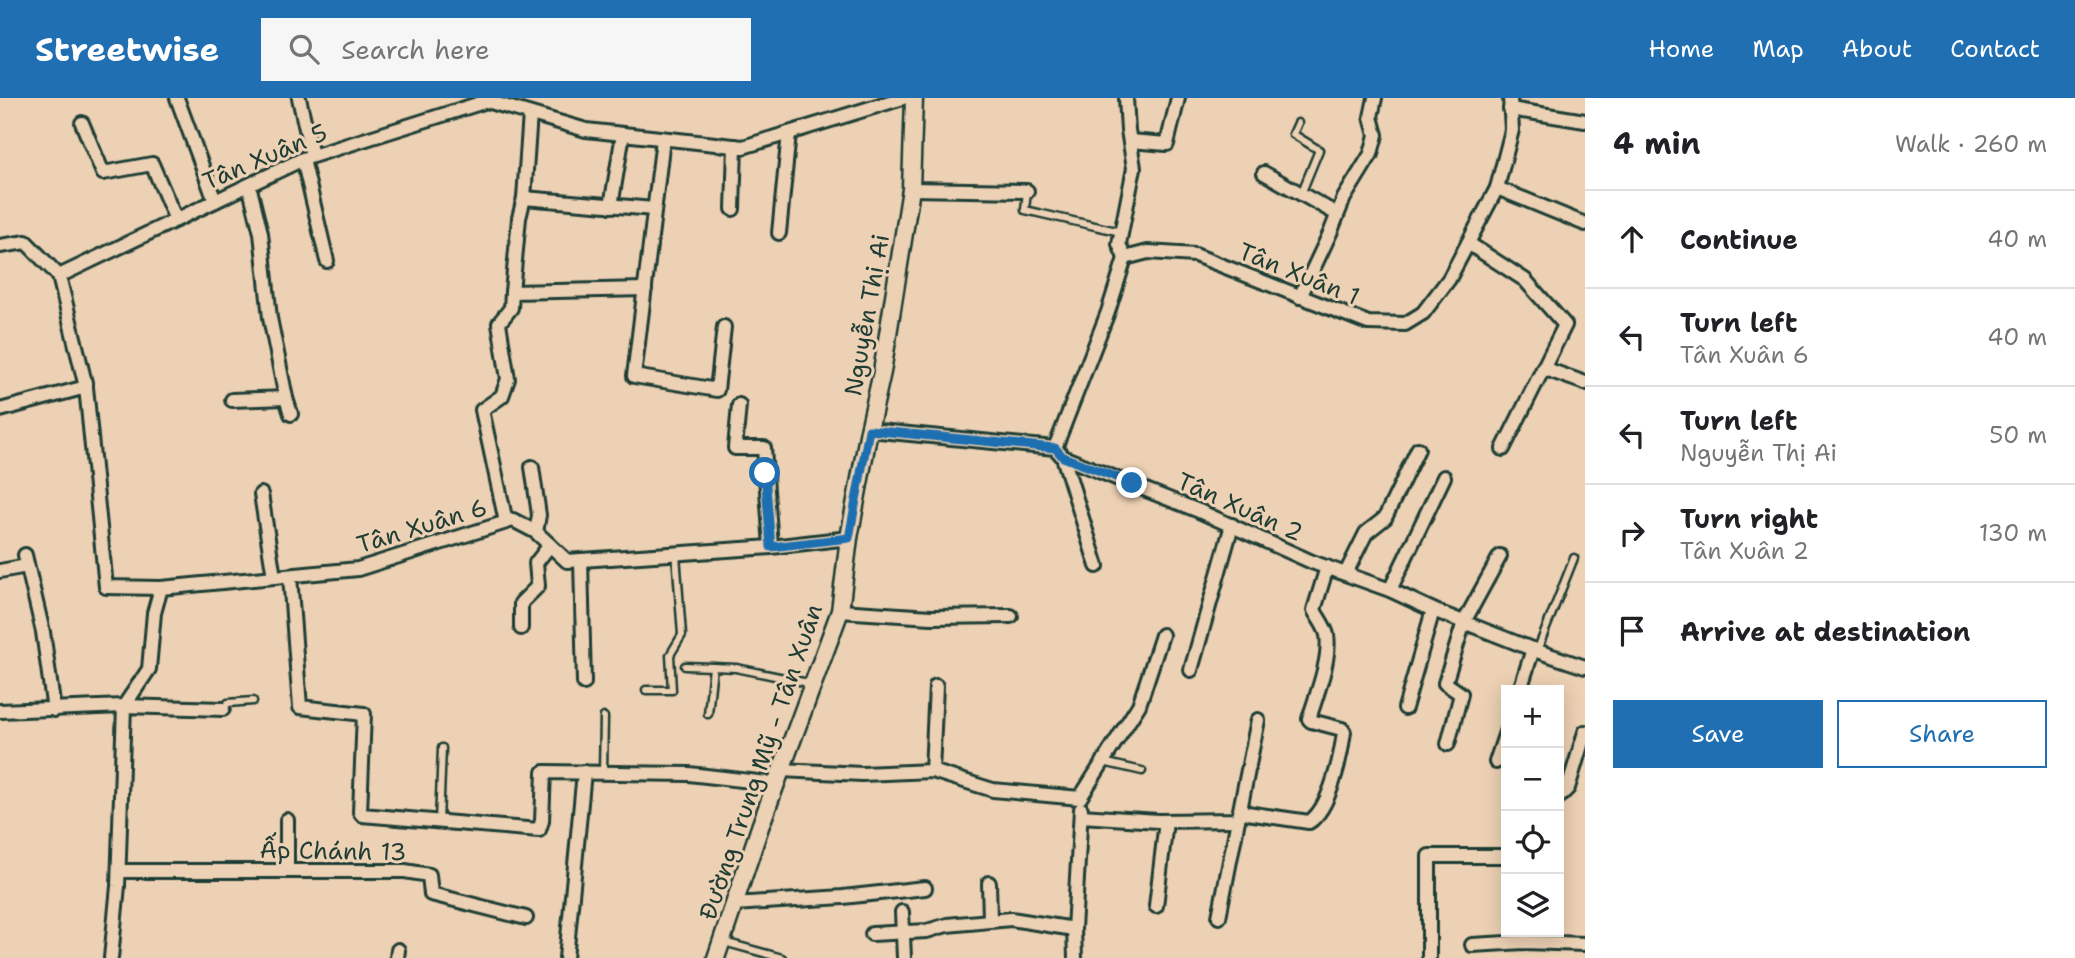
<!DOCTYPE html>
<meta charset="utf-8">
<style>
:root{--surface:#fff;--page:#f6f6f6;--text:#202124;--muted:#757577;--line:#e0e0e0;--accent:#1f6fb2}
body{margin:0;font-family:"Shantell Sans",sans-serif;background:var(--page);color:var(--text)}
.controls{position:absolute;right:21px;bottom:21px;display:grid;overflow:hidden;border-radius:0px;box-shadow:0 4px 18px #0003}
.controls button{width:63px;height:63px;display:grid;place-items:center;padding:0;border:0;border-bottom:2px solid var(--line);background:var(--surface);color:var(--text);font:35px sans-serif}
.stop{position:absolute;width:21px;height:21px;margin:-16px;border:5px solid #1f6fb2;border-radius:50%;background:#fff}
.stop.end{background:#1f6fb2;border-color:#fff;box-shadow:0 2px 7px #0008}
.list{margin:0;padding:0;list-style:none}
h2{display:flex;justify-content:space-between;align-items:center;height:91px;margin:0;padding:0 28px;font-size:30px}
h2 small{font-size:23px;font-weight:400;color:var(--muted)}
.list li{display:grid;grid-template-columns:46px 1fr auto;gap:21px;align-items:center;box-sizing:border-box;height:98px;padding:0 28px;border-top:2px solid var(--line)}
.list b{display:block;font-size:26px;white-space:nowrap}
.list p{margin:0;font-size:23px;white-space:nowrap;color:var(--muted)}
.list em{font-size:23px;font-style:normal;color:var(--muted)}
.actions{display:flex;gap:14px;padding:21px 28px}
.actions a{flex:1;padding:16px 0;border:2px solid var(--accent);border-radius:0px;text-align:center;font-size:24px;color:var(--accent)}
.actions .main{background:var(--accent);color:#fff}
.icon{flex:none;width:38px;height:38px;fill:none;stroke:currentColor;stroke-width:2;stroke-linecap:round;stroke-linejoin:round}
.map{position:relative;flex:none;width:1585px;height:860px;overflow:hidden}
header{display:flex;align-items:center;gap:42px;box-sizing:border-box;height:98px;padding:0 35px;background:var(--accent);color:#fff}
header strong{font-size:33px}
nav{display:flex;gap:38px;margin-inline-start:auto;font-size:24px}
.search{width:490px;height:63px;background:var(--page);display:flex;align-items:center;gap:18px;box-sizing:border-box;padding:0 24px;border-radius:0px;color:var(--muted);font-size:26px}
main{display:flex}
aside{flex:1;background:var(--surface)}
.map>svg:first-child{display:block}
</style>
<header>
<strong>Streetwise</strong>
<div class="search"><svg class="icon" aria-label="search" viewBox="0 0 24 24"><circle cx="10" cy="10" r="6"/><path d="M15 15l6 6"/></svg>Search here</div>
<nav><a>Home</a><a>Map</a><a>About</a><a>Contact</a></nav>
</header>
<main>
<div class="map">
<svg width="1585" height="860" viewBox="0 0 1585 860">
<rect width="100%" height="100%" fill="#edd1b4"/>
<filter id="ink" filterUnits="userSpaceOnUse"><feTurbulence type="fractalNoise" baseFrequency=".0143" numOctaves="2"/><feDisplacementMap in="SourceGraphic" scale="14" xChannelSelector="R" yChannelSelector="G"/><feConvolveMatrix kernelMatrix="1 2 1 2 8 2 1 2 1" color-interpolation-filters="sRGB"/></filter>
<g filter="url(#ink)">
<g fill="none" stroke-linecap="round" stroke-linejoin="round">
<g stroke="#1f3d34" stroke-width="11">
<g id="service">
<polyline points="1298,25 1293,36 1319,52 1301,96"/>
<polyline points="1027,93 1025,112 1121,134"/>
<polyline points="1537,553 1574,460"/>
<polyline points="685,568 713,569"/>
<polyline points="646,592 672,592 670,557 682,537 676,456"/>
<polyline points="223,611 228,605 253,603"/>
<polyline points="708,616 713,569 736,570 813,586"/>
<polyline points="1103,664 1142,673"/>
<polyline points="603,675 604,619"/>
<polyline points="439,724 442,650"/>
<polyline points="724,844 782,860"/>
</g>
</g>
<g stroke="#1f3d34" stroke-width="18">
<g id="minor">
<polyline points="177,0 215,103"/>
<polyline points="299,0 312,58"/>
<polyline points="1510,11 1585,23"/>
<polyline points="82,25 103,75 152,66 176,122"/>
<polyline points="663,41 634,278 717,292 724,229"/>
<polyline points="1130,43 1167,46 1178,0"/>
<polyline points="303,61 327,163"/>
<polyline points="1264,75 1337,116"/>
<polyline points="249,87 261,135 270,220 286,300 291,316"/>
<polyline points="1497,90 1585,126"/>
<polyline points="911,91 1027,93"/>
<polyline points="524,100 530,16"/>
<polyline points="611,108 623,36"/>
<polyline points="733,111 735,48"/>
<polyline points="779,135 789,35"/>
<polyline points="1468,145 1525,182 1565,227 1503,351"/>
<polyline points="0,148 26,144 59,178 86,289 106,489 161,490"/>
<polyline points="1125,160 1119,146 1134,70 1128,32 1126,0"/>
<polyline points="59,178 303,61 487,3 586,32 743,49 903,0"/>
<polyline points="645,191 512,194 519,120 524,100 654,111"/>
<polyline points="1300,199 1331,133 1344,100 1371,56 1376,37 1371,19 1375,0"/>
<polyline points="1543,270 1585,285"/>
<polyline points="232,302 286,300"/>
<polyline points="739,307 735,350 764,350 771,449"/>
<polyline points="0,312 86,289"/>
<polyline points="869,332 1055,350 1063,359 1199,413 1312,464 1390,492 1433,512 1537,553 1585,569"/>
<polyline points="1055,350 1108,214 1125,160 1148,154 1195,157 1368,225 1405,226 1423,215 1449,181 1497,90 1512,32 1510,0"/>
<polyline points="1063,359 1097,468"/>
<polyline points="532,369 539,417 536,434"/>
<polyline points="261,396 274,479"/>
<polyline points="506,424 482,312 502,298 508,281 499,225 511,210 512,194"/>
<polyline points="25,457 43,534 54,612"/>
<polyline points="581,462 584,585"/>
<polyline points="0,473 27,468"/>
<polyline points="1346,475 1366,435 1385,420 1418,351"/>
<polyline points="290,478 300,609 364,616 360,714 362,717 539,732 542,723 544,674 689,676 776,686"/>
<polyline points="1390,492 1444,379"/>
<polyline points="840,513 931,519 1011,518"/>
<polyline points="521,530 521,505 538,488 536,465 550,447"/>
<polyline points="1191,572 1232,427"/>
<polyline points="1520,592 1533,551"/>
<polyline points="1405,610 1433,512"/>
<polyline points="0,613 124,608 149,571 154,515 161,490 358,471 513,422 536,434 567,463 771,449 849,440"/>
<polyline points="1448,646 1461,596 1445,585 1464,524 1500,458"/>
<polyline points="1496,664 1506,634"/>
<polyline points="781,672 862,676 932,673 993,692 1080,700 1139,607 1162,537"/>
<polyline points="932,673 936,588"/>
<polyline points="1559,699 1568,690 1585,634"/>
<path d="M1240 714 1309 724C1330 711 1341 658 1344 634L1342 631 1311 623 1309 621C1316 598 1331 561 1327 537 1325 528 1318 520 1314 512L1327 469"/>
<polyline points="1081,718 1158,723 1238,722 1258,622"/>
<polyline points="119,773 405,773 429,777 431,796 526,820"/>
<polyline points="287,773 287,722"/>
<polyline points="989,785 990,821"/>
<polyline points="734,806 843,799 925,790"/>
<polyline points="1156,808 1166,723"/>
<polyline points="902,814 904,860"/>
<polyline points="1219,819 1238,722"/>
<polyline points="872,836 927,833 947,827 1011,821 1074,831"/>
<polyline points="1472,847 1524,844 1585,846"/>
<polyline points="111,860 118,788 124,608 223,611"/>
<polyline points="397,860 398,852"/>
<polyline points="566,860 584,674"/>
<polyline points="1075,860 1074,831 1081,711"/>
<polyline points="1429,860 1429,758 1506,758"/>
</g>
</g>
<g stroke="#1f3d34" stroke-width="21">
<polyline id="tertiary" points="716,860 760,729 840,513 849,440 869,332 882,274 911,91 914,0"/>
</g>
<use href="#service" stroke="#edd1b4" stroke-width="6"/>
<use href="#minor" stroke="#edd1b4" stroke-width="12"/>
<use href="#tertiary" stroke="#edd1b4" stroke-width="16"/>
</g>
</g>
<g fill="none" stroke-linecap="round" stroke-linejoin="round" filter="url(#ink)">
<polyline stroke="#1f6fb2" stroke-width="9" points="765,375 771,449 849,440 869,332 1055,350 1063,359 1132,385"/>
</g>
<g text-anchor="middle" stroke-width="6" stroke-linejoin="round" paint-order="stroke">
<g font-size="24" fill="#1f3d34" stroke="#edd1b4">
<text transform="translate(265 59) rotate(-23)" y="8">Tân Xuân 5</text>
<text transform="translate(1299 176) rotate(22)" y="8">Tân Xuân 1</text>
<text transform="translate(867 217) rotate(-80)" y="8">Nguyễn Thị Ai</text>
<text transform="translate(1240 409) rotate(24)" y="8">Tân Xuân 2</text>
<text transform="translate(422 428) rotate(-17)" y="8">Tân Xuân 6</text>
<text transform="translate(761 664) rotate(-71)" y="8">Đường Trung Mỹ - Tân Xuân</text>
<text transform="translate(333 753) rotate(1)" y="8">Ấp Chánh 13</text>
</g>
</g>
</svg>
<div class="controls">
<button>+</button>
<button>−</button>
<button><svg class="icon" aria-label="locate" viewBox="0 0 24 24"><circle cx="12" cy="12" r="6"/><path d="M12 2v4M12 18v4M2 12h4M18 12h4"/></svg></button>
<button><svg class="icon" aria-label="layers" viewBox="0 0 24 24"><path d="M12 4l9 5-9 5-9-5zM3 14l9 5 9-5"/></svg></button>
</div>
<div class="stop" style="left:765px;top:375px"></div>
<div class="stop end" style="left:1132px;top:385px"></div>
</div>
<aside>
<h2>4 min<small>Walk · 260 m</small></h2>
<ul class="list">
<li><svg class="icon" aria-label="ahead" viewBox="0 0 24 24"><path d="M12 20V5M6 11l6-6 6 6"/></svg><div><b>Continue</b></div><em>40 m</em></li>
<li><svg class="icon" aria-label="left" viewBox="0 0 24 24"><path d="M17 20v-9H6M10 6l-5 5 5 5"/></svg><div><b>Turn left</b><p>Tân Xuân 6</p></div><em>40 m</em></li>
<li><svg class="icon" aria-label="left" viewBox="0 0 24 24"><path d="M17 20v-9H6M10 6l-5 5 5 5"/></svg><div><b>Turn left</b><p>Nguyễn Thị Ai</p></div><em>50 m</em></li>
<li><svg class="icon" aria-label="right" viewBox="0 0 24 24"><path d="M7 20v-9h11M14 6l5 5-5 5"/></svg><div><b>Turn right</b><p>Tân Xuân 2</p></div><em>130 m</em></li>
<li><svg class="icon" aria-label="arrive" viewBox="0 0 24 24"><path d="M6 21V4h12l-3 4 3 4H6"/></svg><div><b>Arrive at destination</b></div></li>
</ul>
<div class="actions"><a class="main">Save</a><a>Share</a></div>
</aside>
</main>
